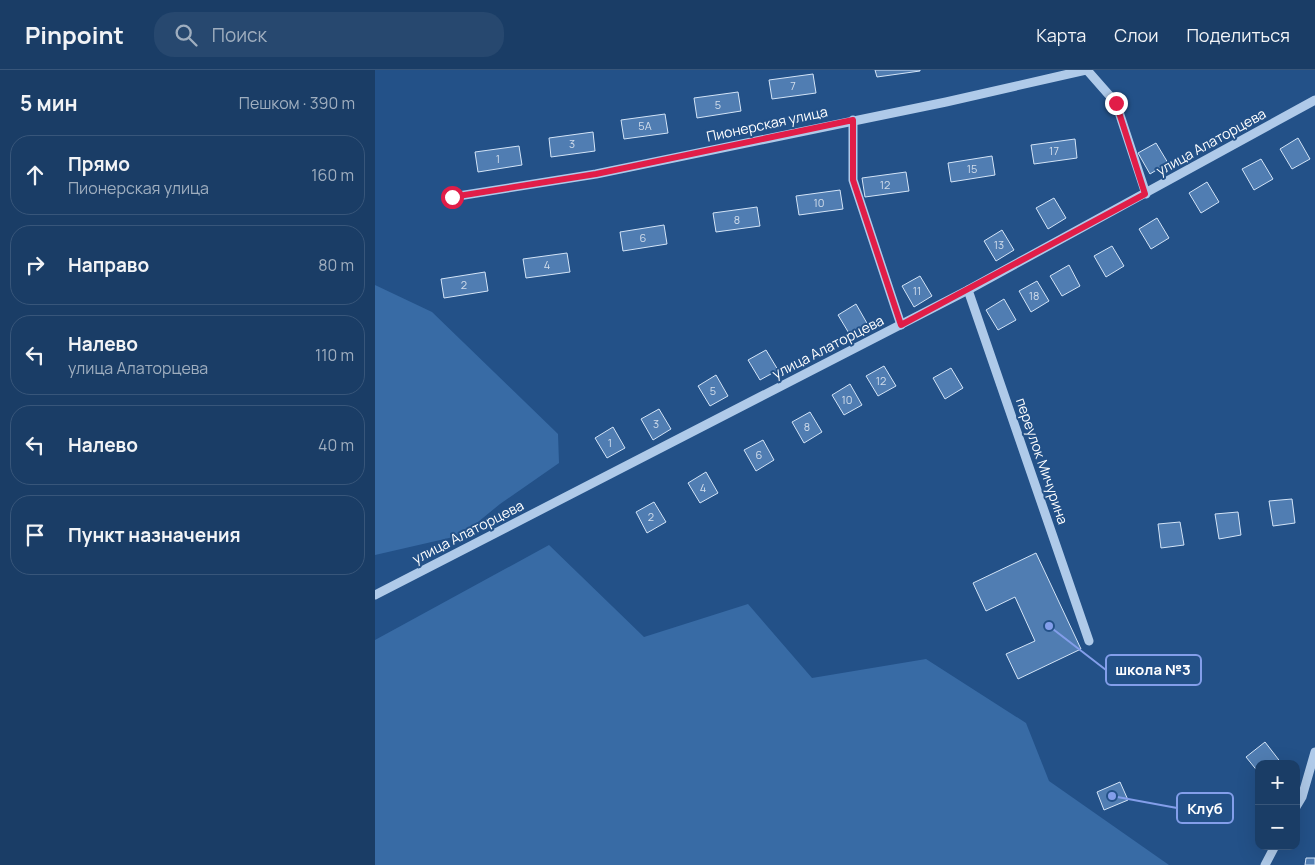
<!DOCTYPE html>
<html lang="ru">
<meta charset="utf-8">
<style>
:root{--surface:#1a3d66;--page:#27486f;--text:#f1f3f6;--muted:#9faebf;--line:#38567a}
body{margin:0;font-family:Manrope,sans-serif;background:var(--page);color:var(--text)}
.controls{position:absolute;right:15px;bottom:15px;display:grid;overflow:hidden;border-radius:10px;box-shadow:0 5px 20px #0002}
.controls button{width:45px;height:45px;display:grid;place-items:center;padding:0;border:0;border-bottom:1px solid var(--line);background:var(--surface);color:var(--text);font:25px sans-serif}
.stop{position:absolute;width:15px;height:15px;margin:-11px;border:4px solid #e11d48;border-radius:50%;background:#fff}
.stop.end{background:#e11d48;border-color:#fff;box-shadow:0 1px 5px #0008}
.list{margin:0;padding:0;list-style:none}
h2{display:flex;justify-content:space-between;align-items:center;height:65px;margin:0;padding:0 20px;font-size:21px}
h2 small{font-size:16px;font-weight:400;color:var(--muted)}
.list li{display:grid;grid-template-columns:32px 1fr auto;gap:15px;align-items:center;box-sizing:border-box;height:80px;margin:0 10px 10px;padding:0 10px;border:1px solid var(--line);border-radius:20px}
.list b{display:block;font-size:19px;white-space:nowrap}
.list p{margin:0;font-size:16px;white-space:nowrap;color:var(--muted)}
.list em{font-size:16px;font-style:normal;color:var(--muted)}
.icon{flex:none;width:28px;height:28px;fill:none;stroke:currentColor;stroke-width:2;stroke-linecap:round;stroke-linejoin:round}
.map{position:relative;flex:none;width:940px;height:795px;overflow:hidden}
header{display:flex;align-items:center;gap:30px;box-sizing:border-box;height:70px;padding:0 25px;background:var(--surface);border-bottom:1px solid var(--line)}
header strong{font-size:24px}
nav{display:flex;gap:28px;margin-inline-start:auto;font-size:18px}
.search{width:350px;height:45px;background:var(--page);display:flex;align-items:center;gap:12px;box-sizing:border-box;padding:0 18px;border-radius:20px;color:var(--muted);font-size:19px}
main{display:flex}
aside{flex:1;background:var(--surface)}
.map>svg:first-child{display:block}
</style>
<header>
<strong>Pinpoint</strong>
<div class="search"><svg class="icon" aria-label="search" viewBox="0 0 24 24"><circle cx="10" cy="10" r="6"/><path d="M15 15l6 6"/></svg>Поиск</div>
<nav><a>Карта</a><a>Слои</a><a>Поделиться</a></nav>
</header>
<main>
<aside>
<h2>5 мин<small>Пешком · 390 m</small></h2>
<ul class="list">
<li><svg class="icon" aria-label="ahead" viewBox="0 0 24 24"><path d="M12 20V5M6 11l6-6 6 6"/></svg><div><b>Прямо</b><p>Пионерская улица</p></div><em>160 m</em></li>
<li><svg class="icon" aria-label="right" viewBox="0 0 24 24"><path d="M7 20v-9h11M14 6l5 5-5 5"/></svg><div><b>Направо</b></div><em>80 m</em></li>
<li><svg class="icon" aria-label="left" viewBox="0 0 24 24"><path d="M17 20v-9H6M10 6l-5 5 5 5"/></svg><div><b>Налево</b><p>улица Алаторцева</p></div><em>110 m</em></li>
<li><svg class="icon" aria-label="left" viewBox="0 0 24 24"><path d="M17 20v-9H6M10 6l-5 5 5 5"/></svg><div><b>Налево</b></div><em>40 m</em></li>
<li><svg class="icon" aria-label="arrive" viewBox="0 0 24 24"><path d="M6 21V4h12l-3 4 3 4H6"/></svg><div><b>Пункт назначения</b></div></li>
</ul>
</aside>
<div class="map">
<svg width="940" height="795" viewBox="0 0 940 795">
<rect width="100%" height="100%" fill="#235188"/>
<g fill="#386ba5">
<polygon points="0,215 57,242 183,364 184,393 125,434 87,465 0,485"/>
<polygon points="174,475 269,567 373,534 437,608 551,589 651,653 674,711 794,795 0,795 0,570"/>
</g>
<g fill="#507db2" stroke="#d3e4f7">
<polygon points="500,0 545,0 545,1 502,7"/>
<polygon points="438,4 441,23 397,29 394,10"/>
<polygon points="363,22 366,41 322,48 319,28"/>
<polygon points="290,44 293,63 249,69 246,50"/>
<polygon points="218,62 220,81 176,87 174,68"/>
<polygon points="923,68 935,89 917,99 905,79"/>
<polygon points="700,69 702,88 659,94 656,75"/>
<polygon points="781,73 793,93 775,104 763,83"/>
<polygon points="144,76 147,95 103,102 100,82"/>
<polygon points="617,86 620,105 576,112 573,93"/>
<polygon points="886,89 898,109 879,120 867,99"/>
<polygon points="531,102 534,121 490,127 487,108"/>
<polygon points="832,112 844,132 826,143 814,123"/>
<polygon points="465,120 468,139 424,145 421,126"/>
<polygon points="679,128 691,148 673,159 661,138"/>
<polygon points="382,137 385,156 341,162 338,143"/>
<polygon points="782,148 794,168 776,179 764,159"/>
<polygon points="289,155 292,174 248,181 245,162"/>
<polygon points="627,160 639,180 621,191 609,171"/>
<polygon points="737,176 749,196 731,207 719,186"/>
<polygon points="192,183 195,202 151,208 148,189"/>
<polygon points="694,195 705,216 687,226 675,206"/>
<polygon points="110,202 113,221 69,228 66,209"/>
<polygon points="545,206 557,226 539,237 527,216"/>
<polygon points="662,211 674,231 656,242 644,221"/>
<polygon points="629,229 641,250 623,260 611,240"/>
<polygon points="481,234 493,255 475,265 463,245"/>
<polygon points="391,280 403,300 385,310 373,290"/>
<polygon points="509,296 521,316 503,326 491,306"/>
<polygon points="576,298 588,318 570,329 558,308"/>
<polygon points="341,305 353,326 335,336 323,316"/>
<polygon points="475,314 487,335 469,345 457,325"/>
<polygon points="284,339 296,359 278,370 266,349"/>
<polygon points="435,342 447,362 429,373 417,352"/>
<polygon points="238,357 250,378 232,388 220,368"/>
<polygon points="388,370 399,390 381,401 369,380"/>
<polygon points="331,402 343,423 325,433 313,413"/>
<polygon points="917,429 920,453 898,456 894,431"/>
<polygon points="279,432 291,452 272,463 261,442"/>
<polygon points="863,442 866,465 844,469 840,444"/>
<polygon points="805,452 809,475 786,478 783,454"/>
<polygon points="661,483 706,579 643,609 631,584 660,571 640,527 611,541 598,513"/>
<polygon points="890,672 907,694 884,694 884,703 871,687"/>
<polygon points="745,712 753,730 729,740 722,722"/>
<polygon points="931,788 940,788 940,795 930,795"/>
</g>
<g fill="none" stroke-linecap="round" stroke-linejoin="round">
<g stroke="#afcae9" stroke-width="9">
<polyline points="712,0 741,33 771,124"/>
<polyline points="478,50 478,110 526,255"/>
<polyline points="77,127 221,104 571,32 711,0"/>
<polyline points="593,220 714,571"/>
<polyline points="0,525 593,220 940,30"/>
<polyline points="921,737 927,727 940,682"/>
<polyline points="890,795 900,776"/>
</g>
</g>
<g fill="none" stroke-linecap="round" stroke-linejoin="round">
<polyline stroke="#e11d48" stroke-width="6" points="77,127 221,104 478,50 478,110 526,255 770,124 741,33"/>
</g>
<g text-anchor="middle" stroke-width="4" stroke-linejoin="round" paint-order="stroke">
<g font-size="11" fill="#d3deec">
<text x="418" y="20">7</text>
<text x="343" y="39">5</text>
<text x="270" y="60">5А</text>
<text x="197" y="78">3</text>
<text x="679" y="85">17</text>
<text x="123" y="93">1</text>
<text x="597" y="103">15</text>
<text x="510" y="119">12</text>
<text x="444" y="137">10</text>
<text x="362" y="154">8</text>
<text x="268" y="172">6</text>
<text x="624" y="179">13</text>
<text x="172" y="199">4</text>
<text x="89" y="219">2</text>
<text x="542" y="225">11</text>
<text x="659" y="230">18</text>
<text x="506" y="315">12</text>
<text x="338" y="325">5</text>
<text x="472" y="334">10</text>
<text x="281" y="358">3</text>
<text x="432" y="361">8</text>
<text x="235" y="377">1</text>
<text x="384" y="389">6</text>
<text x="328" y="422">4</text>
<text x="276" y="451">2</text>
</g>
<g font-size="14" fill="#fff" stroke="#235188">
<text transform="translate(392 54) rotate(-12)" y="5">Пионерская улица</text>
<text transform="translate(836 72) rotate(-29)" y="5">улица Алаторцева</text>
<text transform="translate(453 277) rotate(-27)" y="5">улица Алаторцева</text>
<text transform="translate(667 391) rotate(71)" y="5">переулок Мичурина</text>
<text transform="translate(93 462) rotate(-27)" y="5">улица Алаторцева</text>
</g>
</g>
<path fill="none" stroke="#839eea" stroke-width="2" d="M674 556L731 600M737 726L802 738"/>
<g fill="#839eea" stroke="#235188" stroke-width="2">
<circle cx="674" cy="556" r="5"/>
<circle cx="737" cy="726" r="5"/>
</g>
<g fill="#235188" stroke="#839eea" stroke-width="2">
<rect x="731" y="585" width="95" height="30" rx="5"/>
<rect x="802" y="723" width="56" height="30" rx="5"/>
</g>
<g font-size="15" text-anchor="middle" font-weight="bold" fill="#fff">
<text x="778" y="605">школа №3</text>
<text x="830" y="744">Клуб</text>
</g>
</svg>
<div class="controls">
<button>+</button>
<button>−</button>
</div>
<div class="stop" style="left:77px;top:127px"></div>
<div class="stop end" style="left:741px;top:33px"></div>
</div>
</main>
